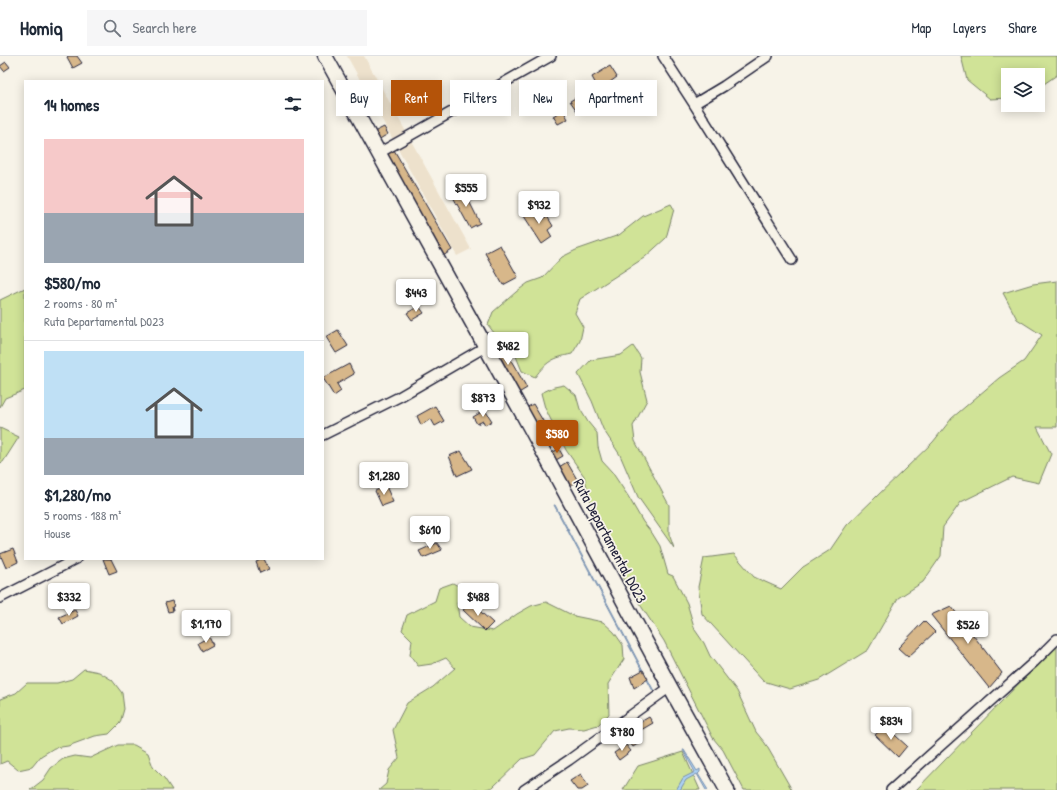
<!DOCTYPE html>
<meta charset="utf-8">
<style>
:root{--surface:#fff;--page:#f6f6f7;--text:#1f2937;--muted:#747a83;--line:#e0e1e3;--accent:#b45309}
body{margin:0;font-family:"Patrick Hand",sans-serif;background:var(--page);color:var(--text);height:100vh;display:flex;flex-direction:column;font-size:15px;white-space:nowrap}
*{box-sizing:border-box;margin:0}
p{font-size:13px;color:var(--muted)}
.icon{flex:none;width:22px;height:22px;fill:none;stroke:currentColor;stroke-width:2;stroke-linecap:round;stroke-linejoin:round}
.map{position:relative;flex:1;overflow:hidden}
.panel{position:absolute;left:24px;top:24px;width:300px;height:480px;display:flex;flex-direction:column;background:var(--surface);border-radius:0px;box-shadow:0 2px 10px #0003}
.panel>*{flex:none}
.banner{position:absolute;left:336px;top:24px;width:380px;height:36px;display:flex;gap:8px}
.tools{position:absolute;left:1001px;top:12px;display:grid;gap:8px}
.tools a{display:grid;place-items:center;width:44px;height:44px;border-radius:0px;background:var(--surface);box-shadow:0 2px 10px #0003;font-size:20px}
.price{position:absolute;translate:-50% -34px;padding:0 9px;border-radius:4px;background:#fff;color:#222;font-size:13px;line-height:26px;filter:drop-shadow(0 1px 2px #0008)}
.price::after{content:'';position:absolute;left:50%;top:24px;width:12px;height:9px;margin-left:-6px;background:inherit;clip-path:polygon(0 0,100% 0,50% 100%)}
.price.active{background:var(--accent);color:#fff}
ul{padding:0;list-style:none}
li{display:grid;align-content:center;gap:8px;height:212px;padding:0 20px}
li+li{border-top:1px solid var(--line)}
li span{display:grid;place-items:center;height:124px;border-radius:0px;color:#555}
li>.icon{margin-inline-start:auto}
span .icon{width:72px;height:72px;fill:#fffc;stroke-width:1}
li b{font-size:17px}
h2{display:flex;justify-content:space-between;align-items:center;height:48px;padding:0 20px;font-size:17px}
.pill{padding:0 14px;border-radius:0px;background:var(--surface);box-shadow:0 2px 10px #0003;font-size:14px;line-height:36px}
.pill.active{background:var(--accent);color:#fff}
header{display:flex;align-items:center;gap:24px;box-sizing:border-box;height:56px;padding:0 20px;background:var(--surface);border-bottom:1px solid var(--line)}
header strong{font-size:19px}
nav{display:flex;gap:22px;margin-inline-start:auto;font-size:14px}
.search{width:280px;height:36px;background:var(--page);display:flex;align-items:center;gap:10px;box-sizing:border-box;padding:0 14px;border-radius:0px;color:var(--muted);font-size:15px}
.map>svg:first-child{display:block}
.built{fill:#ede1cc}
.green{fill:#d0e397;stroke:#798269}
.water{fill:#acd2f5;stroke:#758cab}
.building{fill:#d7b78a;stroke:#22223b}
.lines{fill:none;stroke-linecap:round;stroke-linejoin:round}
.street-casing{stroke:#22223b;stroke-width:12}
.primary-casing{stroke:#22223b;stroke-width:17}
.street{stroke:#f7f3e8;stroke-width:9}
.primary{stroke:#f7f3e8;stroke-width:14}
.labels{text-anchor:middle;stroke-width:3.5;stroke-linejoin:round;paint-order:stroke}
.street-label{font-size:15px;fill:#22223b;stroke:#f7f3e8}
</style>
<header>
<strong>Homiq</strong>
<div class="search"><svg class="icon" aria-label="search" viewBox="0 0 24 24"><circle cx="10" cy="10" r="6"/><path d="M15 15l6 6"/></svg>Search here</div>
<nav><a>Map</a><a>Layers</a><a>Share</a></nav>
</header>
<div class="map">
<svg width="1057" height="734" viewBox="0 0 1057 734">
<rect width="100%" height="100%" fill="#f7f3e8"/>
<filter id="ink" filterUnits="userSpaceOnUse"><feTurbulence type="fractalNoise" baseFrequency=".025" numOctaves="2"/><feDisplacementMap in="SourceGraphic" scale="8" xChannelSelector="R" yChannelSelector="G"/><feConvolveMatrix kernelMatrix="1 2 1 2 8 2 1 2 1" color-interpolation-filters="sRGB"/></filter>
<g filter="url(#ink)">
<path class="built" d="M347,0H364L471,193L457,200Z"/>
<path class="green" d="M961,0H1057V19L1038,32V19H1008V42L990,43L967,24Z
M671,148L674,153L666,182L644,202L580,243L575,257L583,271L580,285L572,298C553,302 547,305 535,321L522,315L511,288L498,282L488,269L493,256L516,236L528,227L542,222L562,201L576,194L619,179L643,160Z
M1057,225V371H1037L1051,398L1039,427L1012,421L961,446L943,471L941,500L923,526L898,542L868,594L819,624L790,633L763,625L702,558L698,531L704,502L734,498L754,521L781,533L803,511L830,494L847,469L933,386L952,362L999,322L1024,305L1042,279L1017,263L1003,237L1033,228Z
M25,232V334L5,342L0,351V244Z
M633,290L641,302L640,316L647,344L633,370L635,385L669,449V478L674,492L638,441L620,399L603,373L592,345L578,318L591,304L621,299Z
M564,329L576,339L580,353L588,366L597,377L598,391L602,405L612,416L628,440L643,466L652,477L660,490L668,518L673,520L687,547L695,574L704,587L710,600L737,635L756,676L765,687L792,734H744L723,694L713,682L664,585L622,521L608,478L592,451L584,420L566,394L545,352L541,337L554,331Z
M0,372L19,381L3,406L0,407Z
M453,527L466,535L457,547L459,561L470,571L493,575L517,558L531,550L546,546L574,560L603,566L614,576L623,589L624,603L608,628L609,658L598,669L584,673L569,672L555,675L535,699L522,703L493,731L483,734H379L386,728L389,714L399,702L393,674L407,647L433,631L455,612L446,602L432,608L418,610L410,599L412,584L402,574L407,559L435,545L439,532Z
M1057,588V734H916Z
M84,613L99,616L112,624L122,637L124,653L120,667L109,678L95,680L68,690L54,692L41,700L32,711L18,714L7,705L0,708V643L16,637L27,627H57L72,623Z
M118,689H134L148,697L153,711L164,722L172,734H30L43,724L51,712L63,703L75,700L90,702Z
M683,696L700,734H623L638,710Z"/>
<path class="water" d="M554,449H555L654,635H653Z
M683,694H684L697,715L700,713V716L698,718L708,734H706L697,718L686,724L680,734H676L683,722L695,716Z"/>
<path class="building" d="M68,0H77L82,7L73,12L67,1Z
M6,6L10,11L4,15L0,10Z
M610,10L617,21L599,34L592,21Z
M593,32L600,42L577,55L570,45Z
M563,54L568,63L558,68L553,60Z
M384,71L388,78L378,84L374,76Z
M394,94L452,194L443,200L385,99Z
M463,133L480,167L470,172L452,139Z
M531,151L540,166L547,160L553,170L548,174L552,181L542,188L522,157Z
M500,189L518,221L503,229L485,197Z
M419,250L424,257L412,264L407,257Z
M338,274L348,290L336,297L326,281Z
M498,282L527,332L517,338L488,288Z
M349,308L354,318L337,328L341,335L334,340L323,322Z
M533,348L553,382L546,386L526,352Z
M435,350L444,365L435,370L431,363L421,369L417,360Z
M485,354L492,365L485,369L483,365L477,368L473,361Z
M559,393L563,400L556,404L551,397Z
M461,395L472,413L457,420L449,400Z
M567,406L578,425L570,430L559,411Z
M386,430L393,446L382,450L375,435Z
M437,487L442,494L423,502L419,495Z
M13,493L18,506L6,512L0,498Z
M103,503H111L117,515L109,518Z
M263,503H264L269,513L260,517L256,506Z
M172,545L174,550L172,551L173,555L168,556L165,547Z
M471,547L493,567L485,575L463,554Z
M951,550L1002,617L989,632L931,559Z
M75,554L78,560L63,568L59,561Z
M924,565L935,576L908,601L898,592Z
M209,581L213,589L202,595L198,587Z
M643,614L648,623L634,632L630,621Z
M649,661L653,667L641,674L637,668Z
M885,670L907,690L898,701L875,679Z
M635,676L642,685L633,691L627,683Z
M626,689L631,695L619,704L614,697Z
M581,718L588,730L582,734H577L570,725Z"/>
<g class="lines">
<g class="street-casing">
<path id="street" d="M663,0L694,48L724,30L768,0
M694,48L792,204
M379,97L551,0
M323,379L399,341L485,291
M0,542L76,503
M524,734L569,704L670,631
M891,734L1034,606L1057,583"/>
</g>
<g class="primary-casing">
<path id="primary" d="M325,0L530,371L670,631L727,734"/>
</g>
<use href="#street" class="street"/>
<use href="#primary" class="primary"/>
</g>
</g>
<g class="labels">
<g class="street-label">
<text transform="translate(610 485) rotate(62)" y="5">Ruta Departamental D023</text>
</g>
</g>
</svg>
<div class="tools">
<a><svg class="icon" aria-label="layers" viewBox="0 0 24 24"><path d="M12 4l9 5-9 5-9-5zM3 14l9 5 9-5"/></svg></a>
</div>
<b class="price" style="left:466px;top:152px">$555</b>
<b class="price" style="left:539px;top:169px">$932</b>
<b class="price" style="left:416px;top:257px">$443</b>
<b class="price" style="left:508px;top:310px">$482</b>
<b class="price" style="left:483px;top:362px">$873</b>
<b class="price active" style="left:557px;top:398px">$580</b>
<b class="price" style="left:384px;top:440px">$1,280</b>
<b class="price" style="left:430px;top:494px">$610</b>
<b class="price" style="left:69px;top:561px">$332</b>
<b class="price" style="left:478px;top:561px">$488</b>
<b class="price" style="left:206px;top:588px">$1,170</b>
<b class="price" style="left:968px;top:589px">$526</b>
<b class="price" style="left:891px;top:685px">$834</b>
<b class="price" style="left:622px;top:696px">$780</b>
<div class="banner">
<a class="pill">Buy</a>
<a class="pill active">Rent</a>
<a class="pill">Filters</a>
<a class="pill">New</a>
<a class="pill">Apartment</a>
</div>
<section class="panel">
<h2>14 homes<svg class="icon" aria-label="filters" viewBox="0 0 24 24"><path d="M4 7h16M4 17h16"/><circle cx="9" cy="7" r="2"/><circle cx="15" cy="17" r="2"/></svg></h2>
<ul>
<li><span style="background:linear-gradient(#f6c9c9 60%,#9aa5b1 0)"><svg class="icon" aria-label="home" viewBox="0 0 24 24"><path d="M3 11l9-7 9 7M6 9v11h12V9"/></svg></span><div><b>$580/mo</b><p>2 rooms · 80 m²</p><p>Ruta Departamental D023</p></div></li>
<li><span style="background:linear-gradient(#bfe0f5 70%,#9aa5b1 0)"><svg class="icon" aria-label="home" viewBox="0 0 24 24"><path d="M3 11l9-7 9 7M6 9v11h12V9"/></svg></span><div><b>$1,280/mo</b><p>5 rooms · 188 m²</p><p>House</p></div></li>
</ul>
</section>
</div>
